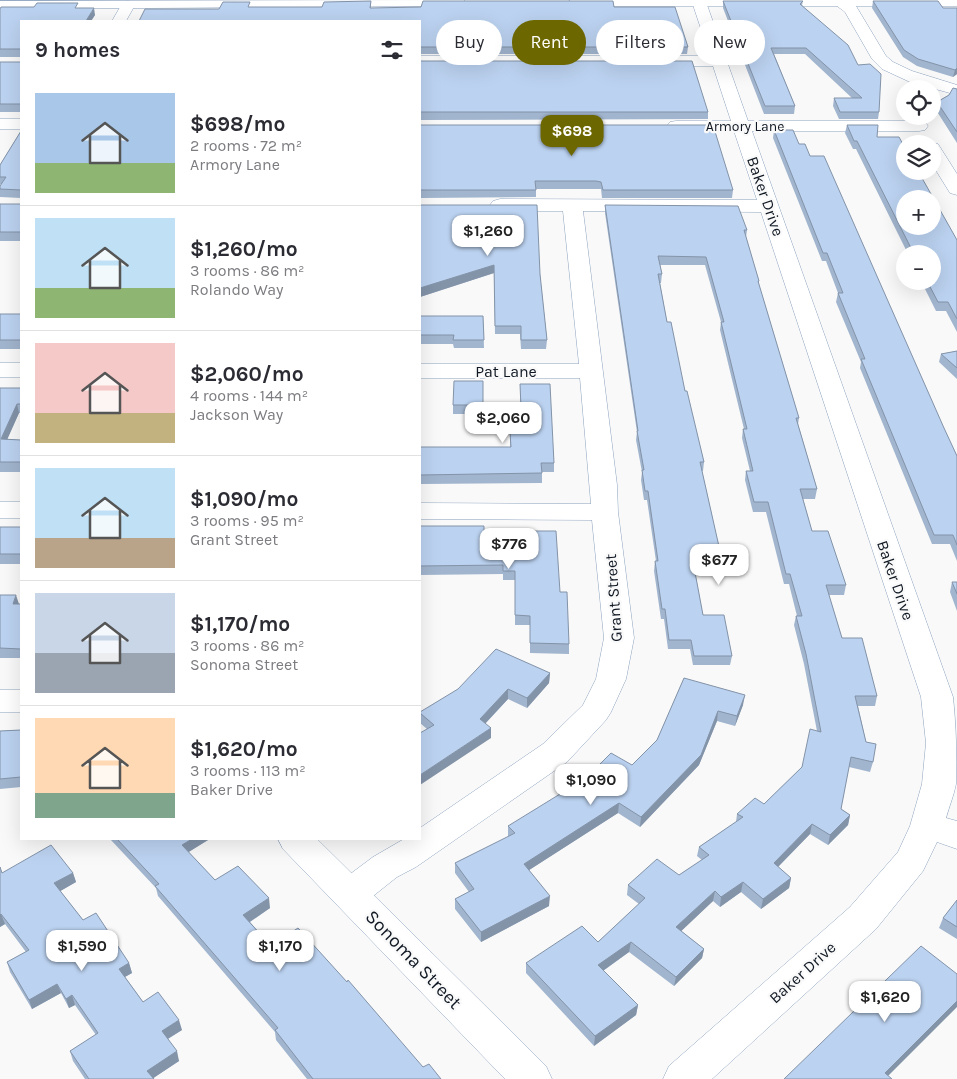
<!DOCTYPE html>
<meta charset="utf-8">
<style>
:root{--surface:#fff;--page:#f2f2f3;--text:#2b2b33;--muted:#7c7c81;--line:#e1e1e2;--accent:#6d6700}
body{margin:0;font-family:Karla,sans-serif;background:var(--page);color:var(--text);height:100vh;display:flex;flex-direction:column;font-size:19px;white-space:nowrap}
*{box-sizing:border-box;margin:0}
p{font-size:16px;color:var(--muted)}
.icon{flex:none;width:28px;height:28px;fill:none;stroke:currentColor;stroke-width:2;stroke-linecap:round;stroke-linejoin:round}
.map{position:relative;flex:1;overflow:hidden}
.drawer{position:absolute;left:20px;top:20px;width:401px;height:820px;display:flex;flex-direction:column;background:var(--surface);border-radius:0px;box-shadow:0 5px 20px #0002}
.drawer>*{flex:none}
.guide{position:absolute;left:436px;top:20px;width:445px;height:45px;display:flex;gap:10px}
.buttons{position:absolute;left:896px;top:80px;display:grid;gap:10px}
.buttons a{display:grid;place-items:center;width:45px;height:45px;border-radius:50%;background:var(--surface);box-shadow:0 5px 20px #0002;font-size:25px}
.price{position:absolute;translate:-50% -42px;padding:0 11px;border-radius:10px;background:#fff;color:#222;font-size:16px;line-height:32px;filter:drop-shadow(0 1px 2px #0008)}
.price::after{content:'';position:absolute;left:50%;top:30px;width:15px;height:11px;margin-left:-8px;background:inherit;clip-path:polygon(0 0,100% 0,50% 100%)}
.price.on{background:var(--accent);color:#fff}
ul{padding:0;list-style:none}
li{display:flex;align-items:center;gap:15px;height:125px;padding:0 15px}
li+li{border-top:1px solid var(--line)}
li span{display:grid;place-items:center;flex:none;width:140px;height:100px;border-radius:0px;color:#555}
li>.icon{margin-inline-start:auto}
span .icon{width:60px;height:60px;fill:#fffc;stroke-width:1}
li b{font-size:21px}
h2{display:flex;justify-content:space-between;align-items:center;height:60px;padding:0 15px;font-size:21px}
.chip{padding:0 18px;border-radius:22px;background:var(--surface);box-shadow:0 5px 20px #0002;font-size:18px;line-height:45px}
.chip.on{background:var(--accent);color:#fff}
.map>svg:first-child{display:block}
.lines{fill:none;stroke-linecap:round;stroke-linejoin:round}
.minor-casing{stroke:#8da3bf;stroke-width:1}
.tertiary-casing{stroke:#8da3bf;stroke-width:1}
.minor{fill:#fff;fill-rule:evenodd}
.tertiary{fill:#fff;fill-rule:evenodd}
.wall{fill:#a1b5ce}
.shaded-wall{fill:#8393a8}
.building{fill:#bbd2f0;stroke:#8393a8;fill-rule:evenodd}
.labels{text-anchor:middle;stroke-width:4.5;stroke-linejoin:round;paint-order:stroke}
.far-street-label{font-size:14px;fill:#101823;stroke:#f9f9f9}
.street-label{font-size:16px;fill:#101823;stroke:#f9f9f9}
.near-street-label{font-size:19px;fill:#101823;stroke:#f9f9f9}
</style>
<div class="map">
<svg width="957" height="1079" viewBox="0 0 957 1079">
<rect width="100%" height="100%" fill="#f9f9f9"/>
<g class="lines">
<g class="minor-casing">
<path id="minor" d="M693,0H705L706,2L748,121H919L925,122L928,126L925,130L919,131H752L953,697C956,725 957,755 956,784C954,795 949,807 946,818L957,821V849L937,842L923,871L876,929L712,1079H663L669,1066L850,907L898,852L910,826L922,784L926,743L921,697L761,212L583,211L617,485L618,512L634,638L626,679L611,712L606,720L567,762L416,867L397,877L363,904L350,909L337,904L332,894L337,884L373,857L404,839H420V828L543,744L583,705L596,679L604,638L592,520L420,519V503L591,504L580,378H420V364H579L563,211H500L493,209L490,205L493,201L500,199L757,200L734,131H676L670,130L667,126L670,122L676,121H731L713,66H420V56H710L692,2Z
M829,0H846L856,6L886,56L893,62L912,71L957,85V95L910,82L882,69L872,59L845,12Z
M128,1L133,2L135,5L126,21H112L123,2Z
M0,119H21V129H0Z
M932,143L938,144L957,174V195L950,193L932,164V144H927Z
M0,363H21V377H0Z
M0,502H21V518H0Z"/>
</g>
<g class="tertiary-casing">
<path id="tertiary" d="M464,0L465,2L463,5L458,6L0,9V1Z
M570,0H957V6H576L571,5L569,2Z
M0,690H21V712H0Z
M278,839H317L546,1066L552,1079H505L283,849Z"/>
</g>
<use href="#minor" class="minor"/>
<use href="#tertiary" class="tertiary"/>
</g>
<path class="wall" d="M371,1V8L614,7L688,47L687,54H420V21L219,9L251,7H322Z
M723,1H803L802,5L879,112L878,119H839L833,106L834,98H852L805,54H774L795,106L794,114H764L723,8Z
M873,1L943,8H957V74L953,77L917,66L903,57L872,8Z
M79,8L95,15L91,21H21V112H0V62H21V57H0V9Z
M420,61L708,112V119L420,120Z
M957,89V143L936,110L937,102L949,95Z
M420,125L733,190L732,198H602L601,189H536V197L420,198Z
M847,125L877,137L957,240V332L946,311H936L921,281H932V254H908L856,149H853L845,133Z
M774,130L799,144L810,156L957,456V561L950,544H932L860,368L861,362L836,302L838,293L826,261H822L773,138Z
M21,131V241H0V204H21V198L0,197V186L1,184H0V165Z
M420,205L540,274L547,340L546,349H521L520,334H495L494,273L420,297Z
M605,205L747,230L746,237L759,281V285L799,418L798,424L817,489L815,499H803L812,531L846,585L844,595H829L842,638L877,696L875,706H858L866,742L873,762L870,772L849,767L841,809L850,815L848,825L828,845L810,834L778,867L791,878L789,888L761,909L741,892L720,907L713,901L681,931L704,949L702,958L674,986L629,952L603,971L638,1005L636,1015L594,1046L526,973V963L598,942L639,904L627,895L628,885L679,875L702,860L697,856L699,847L736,822L737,814L764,804L802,767L817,731L804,664L794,625L796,616H797L789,584H784L766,512H753L745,480L746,471H750L742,438L743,429H744L720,330L721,322L705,265H660L662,274L661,283H660L667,322L685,391L704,462L703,471H702L720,551L718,561H693L703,615L732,656L730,665H693L690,649H668L664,619H661L654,571L655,561H656L647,500H644L641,480L642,472L636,440L637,432L605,213Z
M0,314H21V349H0Z
M420,316H483L484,348H454L453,344H420Z
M957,351V379L939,362L941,354Z
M483,381V414H453V405Z
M520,384L554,463V472H542V483L420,484V447H510V433H522Z
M0,388H21V413H19L7,439L21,440V472H0Z
M420,526L484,531L560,592L569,644V654L530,653V625H515V580H503V574L420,575Z
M0,527H21V564H0Z
M952,582H957V611L950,592Z
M0,595L18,604H21V658H0Z
M550,673L549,683L527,708L508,699L485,724L491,728V738L427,729L420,723V712Z
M684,678L743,705L735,726L717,721L699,765L640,827L618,813L529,870L549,906L481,942L455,909V899L469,892L455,873V863L508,837V826L632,765L657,740Z
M21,730V787L0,789V731Z
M110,839H208V840L188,852L215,880L270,908L250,922L271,946L423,1067L441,1079H307L276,1040L275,1032L158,896L156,888Z
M0,867L2,873H73L76,882L60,891L83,920L129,963L132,973L125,977L143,1002L182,1030L168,1039L179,1061L153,1078L154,1079H85L73,1061L70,1051L96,1035L75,1005L69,1008L61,993L32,1009L10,972L7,962L26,952L5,924L0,927Z
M957,900V939L939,928L943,918Z"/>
<path class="shaded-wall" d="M94,8L95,15L91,21H86Z
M957,68V74L953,77L955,70Z
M494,265V273L420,297V288Z
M17,404L19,413L3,449L1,439Z
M16,595L19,604H13Z
M550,673L549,683L527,708V698Z
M508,689V699L480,729V719Z
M745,695L743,705L735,726L737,716Z
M718,711L717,721L699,765L640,827L641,817Z
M491,728V738L420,785V775Z
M619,803L618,813L523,874L524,864Z
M850,815L848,825L828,845L830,835Z
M812,824L810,834L772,873L774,863Z
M192,839H208V840L184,855L182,845Z
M73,873L76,882L57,893L54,883Z
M791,878L789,888L761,909L763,899Z
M743,882L741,892L720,907L721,897Z
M715,891L713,901L675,937L676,927Z
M550,896L549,906L481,942V932Z
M269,898L270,908L245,925L243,915Z
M1,914L5,924L0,927V915Z
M631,942L629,952L597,975L598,965Z
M704,949L702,958L674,986L676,977Z
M129,963L132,973L121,979L119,969Z
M57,984L61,993L32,1009L29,1000Z
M72,995L75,1005L69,1008L66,999Z
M957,1001V1007L885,1079V1073Z
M638,1005L636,1015L594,1046L595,1036Z
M179,1020L182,1030L164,1041L162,1031Z
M177,1051L179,1061L152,1079L147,1071Z"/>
<path class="building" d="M371,1L370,8L421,7L423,1H613L614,7H675L688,47H420V21H139L145,9H219L223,2H250L248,7H322L324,2Z
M723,1H803L800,4L848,45L858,65L870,64L881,74L879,112H840L834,98H862L806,48H771L795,106H765Z
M873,1H938L943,8H957V68L955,70L918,59L904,50Z
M37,3H78L75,8H94L86,21H21V104H0V62H21V49H0V9L1,7H34Z
M420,61H692L708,112H420Z
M953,88L957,89V132L937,102L949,95Z
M420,125H713L733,190H603L601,182L596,181H535L536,190H420Z
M847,125H878L877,137H899L905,148V171H918L957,240V319L948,302H938L927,281H932V254H914L857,141H854ZM905,199H932V226H905Z
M774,130H793L799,144H805L810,156H824L944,428L957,456V545L953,535H934L861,359H865L838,293H843L827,253H823Z
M21,131V232H0V204H21V190L0,189V186L6,177H0V165Z
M420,205H537L540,274L547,340H521V326H495L494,265L420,288Z
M605,205L738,206L747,230H744L759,281H758L799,418H796L817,489H800L812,531H828L846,585H826L842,638H862L877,696H855L866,742L876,744L873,762L851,757L841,809L850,815L830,835L812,824L774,863L791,878L763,899L743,882L721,897L715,891L676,927L704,949L676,977L631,942L598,965L638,1005L595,1036L526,963L582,926L598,942L645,898L628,885L657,859L679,875L709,855L699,847L743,817L737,814L755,798L764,804L802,767L810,729L821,732L806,654L796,616H802L790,574H786L768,502H754L746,471H753L743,429H747L721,322H724L706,257L658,256L662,274H658L667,322H671L685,391H687L704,462H700L720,551H691L703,615H724L732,656H694L691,640H669L665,609H662L655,561H658L648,491H645L642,470H644L637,431H638Z
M0,314H21V340H0Z
M420,316H483L484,340H453L454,335H420Z
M957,351V368L941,354Z
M454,381H483V405H453Z
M520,384H550L554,463H541L542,473L420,475V447H511L510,433H522Z
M0,388H21V404H17L1,439L21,440V462H0Z
M420,526H484V531H556L560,592H567L569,644L530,643V616L515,615V571H503V565L420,566Z
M0,527H21V554H0Z
M952,582H957V594Z
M0,595H16L13,604H21V649L0,648Z
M496,649L550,673L527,698L508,689L480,719L491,728L420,775V733L434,725L420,713V712L458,689Z
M684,678L745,695L737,716L718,711L701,755L641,817L619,803L524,864L550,896L481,932L455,899L474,889L455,863L515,833L508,826L586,778L611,753L632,765L657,740Z
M21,730V777L0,779V731Z
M117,839H192L182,845L215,880L238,866L269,898L243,915L271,946L298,928L347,982L348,980L423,1067L429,1064L441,1079H313L275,1030L278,1028L155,886L159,884Z
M51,845L73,873L54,883L83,920L96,913L129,963L119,969L143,1002L158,992L179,1020L162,1031L177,1051L147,1071L154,1079H89L70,1051L98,1033L72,995L66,999L57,984L29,1000L7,962L29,950L1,914L0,915V867L2,873Z
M957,900V927L943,918Z
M921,946L957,974V1001L885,1073L892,1079H784Z"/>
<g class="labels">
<g class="far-street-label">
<text x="745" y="131">Armory Lane</text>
</g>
<g class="street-label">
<text transform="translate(766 196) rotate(71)" y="6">Baker Drive</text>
<text x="506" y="377">Pat Lane</text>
<text transform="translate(896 580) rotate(71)" y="6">Baker Drive</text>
<text transform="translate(613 598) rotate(-94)" y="6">Grant Street</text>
<text transform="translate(802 972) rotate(-42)" y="6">Baker Drive</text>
</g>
<g class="near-street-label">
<text transform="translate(414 959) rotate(46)" y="7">Sonoma Street</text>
</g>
</g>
</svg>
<div class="buttons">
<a><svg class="icon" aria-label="locate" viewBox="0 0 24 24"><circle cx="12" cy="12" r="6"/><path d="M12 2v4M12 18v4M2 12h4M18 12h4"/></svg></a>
<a><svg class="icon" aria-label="layers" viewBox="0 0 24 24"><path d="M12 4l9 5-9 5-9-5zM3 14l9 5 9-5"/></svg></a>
<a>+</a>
<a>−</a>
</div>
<b class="price on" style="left:572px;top:157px">$698</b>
<b class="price" style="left:488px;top:257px">$1,260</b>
<b class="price" style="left:503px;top:444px">$2,060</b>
<b class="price" style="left:509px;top:570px">$776</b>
<b class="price" style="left:719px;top:586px">$677</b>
<b class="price" style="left:591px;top:806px">$1,090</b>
<b class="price" style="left:82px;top:972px">$1,590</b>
<b class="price" style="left:280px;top:972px">$1,170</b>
<b class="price" style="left:885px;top:1023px">$1,620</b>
<div class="guide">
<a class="chip">Buy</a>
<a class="chip on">Rent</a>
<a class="chip">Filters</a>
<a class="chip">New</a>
</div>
<section class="drawer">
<h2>9 homes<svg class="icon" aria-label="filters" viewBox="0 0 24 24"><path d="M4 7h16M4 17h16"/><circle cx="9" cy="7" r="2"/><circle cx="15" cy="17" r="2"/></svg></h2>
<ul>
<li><span style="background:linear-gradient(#a9c7e8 70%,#8fb573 0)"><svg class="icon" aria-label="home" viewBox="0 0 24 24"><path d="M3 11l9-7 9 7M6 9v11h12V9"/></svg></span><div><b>$698/mo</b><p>2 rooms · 72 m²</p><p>Armory Lane</p></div></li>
<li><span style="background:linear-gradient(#bfe0f5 70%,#8fb573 0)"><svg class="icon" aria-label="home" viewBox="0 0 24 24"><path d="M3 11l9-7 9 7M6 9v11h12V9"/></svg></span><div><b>$1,260/mo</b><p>3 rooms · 86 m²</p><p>Rolando Way</p></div></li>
<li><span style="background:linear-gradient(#f6c9c9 70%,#c2b280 0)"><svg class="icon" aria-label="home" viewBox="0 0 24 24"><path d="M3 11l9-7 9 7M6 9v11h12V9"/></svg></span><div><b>$2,060/mo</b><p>4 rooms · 144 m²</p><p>Jackson Way</p></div></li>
<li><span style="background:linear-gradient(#bfe0f5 70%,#b9a48a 0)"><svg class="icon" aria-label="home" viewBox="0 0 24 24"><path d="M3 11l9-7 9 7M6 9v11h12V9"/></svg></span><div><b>$1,090/mo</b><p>3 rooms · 95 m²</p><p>Grant Street</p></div></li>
<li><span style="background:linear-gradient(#c9d6e8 60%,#9aa5b1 0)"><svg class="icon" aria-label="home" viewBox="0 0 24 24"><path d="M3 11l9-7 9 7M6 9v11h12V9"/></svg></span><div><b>$1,170/mo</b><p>3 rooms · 86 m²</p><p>Sonoma Street</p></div></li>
<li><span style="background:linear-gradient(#ffd9b3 75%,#7fa58c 0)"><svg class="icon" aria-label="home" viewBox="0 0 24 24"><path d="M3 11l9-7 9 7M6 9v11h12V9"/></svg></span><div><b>$1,620/mo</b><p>3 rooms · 113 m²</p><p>Baker Drive</p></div></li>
</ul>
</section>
</div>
